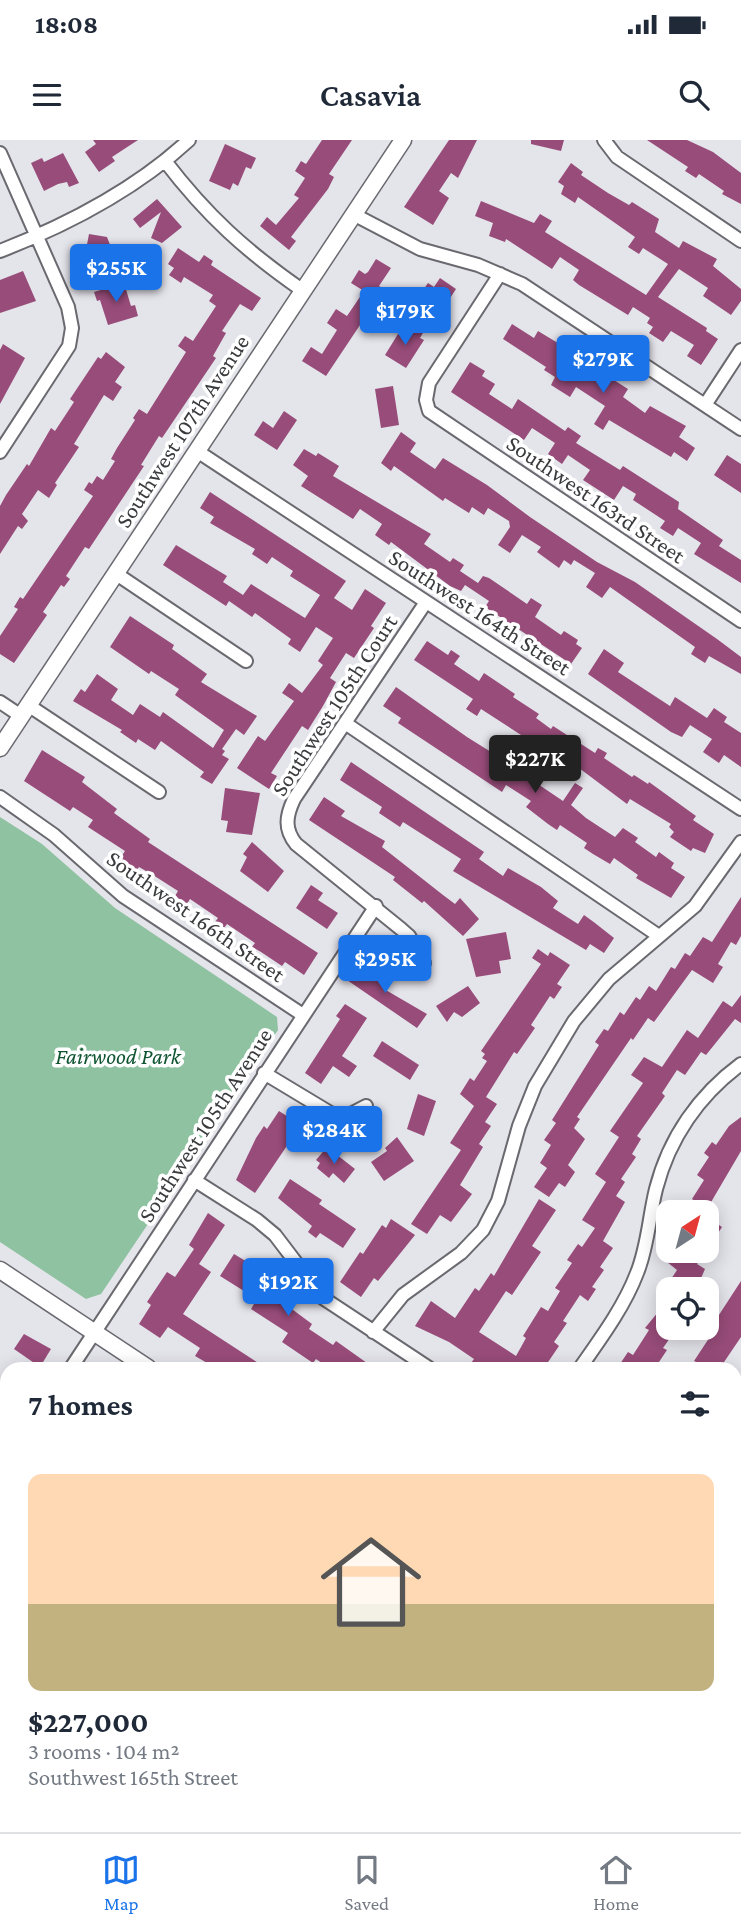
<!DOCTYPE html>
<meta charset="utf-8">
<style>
:root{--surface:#fff;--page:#f6f6f7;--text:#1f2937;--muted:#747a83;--line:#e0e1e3;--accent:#1a73e8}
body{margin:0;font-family:"Crimson Pro",serif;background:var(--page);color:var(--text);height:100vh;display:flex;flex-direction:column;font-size:26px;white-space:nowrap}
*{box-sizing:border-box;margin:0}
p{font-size:23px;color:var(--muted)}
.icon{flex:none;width:38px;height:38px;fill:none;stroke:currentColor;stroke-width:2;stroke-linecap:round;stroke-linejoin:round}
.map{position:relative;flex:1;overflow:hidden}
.drawer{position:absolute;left:0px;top:1222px;width:742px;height:471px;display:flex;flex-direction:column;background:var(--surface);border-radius:21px 21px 0 0;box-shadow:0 4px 18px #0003}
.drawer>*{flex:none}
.needle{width:46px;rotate:36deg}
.tools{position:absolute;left:656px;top:1060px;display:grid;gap:14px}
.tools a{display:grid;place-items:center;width:63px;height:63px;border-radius:14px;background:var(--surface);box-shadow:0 4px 18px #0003;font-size:35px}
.price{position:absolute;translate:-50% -60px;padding:0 16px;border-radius:7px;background:var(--accent);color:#fff;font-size:23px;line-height:46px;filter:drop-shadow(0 2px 4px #0008)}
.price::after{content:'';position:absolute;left:50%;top:42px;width:21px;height:16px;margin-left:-10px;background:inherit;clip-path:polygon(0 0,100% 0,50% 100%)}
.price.current{background:#222;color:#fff}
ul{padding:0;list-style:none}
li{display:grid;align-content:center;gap:14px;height:371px;padding:0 28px}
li+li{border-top:2px solid var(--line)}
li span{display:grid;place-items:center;height:217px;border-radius:14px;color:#555}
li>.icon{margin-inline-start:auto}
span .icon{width:126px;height:126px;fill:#fffc;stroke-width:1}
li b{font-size:30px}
h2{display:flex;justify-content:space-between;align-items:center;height:84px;padding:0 28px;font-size:30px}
.status{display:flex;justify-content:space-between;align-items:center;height:49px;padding:0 35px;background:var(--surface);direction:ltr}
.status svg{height:19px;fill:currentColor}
header{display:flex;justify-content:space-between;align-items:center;height:91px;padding:0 28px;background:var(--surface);font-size:32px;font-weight:600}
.menu{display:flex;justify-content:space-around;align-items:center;height:98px;border-top:2px solid var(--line);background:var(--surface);font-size:19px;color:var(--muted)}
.menu a{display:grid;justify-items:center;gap:4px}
.menu .current{color:var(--accent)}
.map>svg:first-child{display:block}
.green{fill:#8fc2a1}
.building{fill:#984c7a}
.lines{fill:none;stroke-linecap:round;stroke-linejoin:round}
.minor-casing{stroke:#69696f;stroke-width:16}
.tertiary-casing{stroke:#69696f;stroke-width:19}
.minor{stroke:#fff;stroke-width:12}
.tertiary{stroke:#fff;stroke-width:16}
.labels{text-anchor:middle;stroke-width:7;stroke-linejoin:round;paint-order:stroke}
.street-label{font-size:23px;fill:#3a3b3d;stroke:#fff}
.park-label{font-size:23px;font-style:italic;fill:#105532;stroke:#fff}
</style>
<div class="status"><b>18:08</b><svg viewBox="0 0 49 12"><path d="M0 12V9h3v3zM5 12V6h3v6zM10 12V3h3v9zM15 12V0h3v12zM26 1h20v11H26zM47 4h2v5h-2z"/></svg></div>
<header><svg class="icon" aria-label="menu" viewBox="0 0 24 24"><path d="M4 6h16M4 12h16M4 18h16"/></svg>Casavia<svg class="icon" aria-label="search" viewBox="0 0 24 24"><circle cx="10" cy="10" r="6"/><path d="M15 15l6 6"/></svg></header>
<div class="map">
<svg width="741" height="1692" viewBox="0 0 741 1692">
<rect width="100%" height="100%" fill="#e4e4eb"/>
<path class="green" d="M0,677L42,704L115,768L277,877L278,890L101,1154L86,1159L0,1102Z"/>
<path class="building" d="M93,0H138L112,17L115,21L99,32L85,12L96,4Z
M322,0H352L329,34L334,37L328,49L291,97L296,101L289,110L260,86L267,77L276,85L299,58L294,55L305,38L295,31L301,21L306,24Z
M449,0H477L458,38L451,33L439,51L449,58L433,85L404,67Z
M531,0H564L561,11L531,4Z
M647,0H687L713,12L741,33V64L722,54L724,51L699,34L696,38L685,31L688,27Z
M225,4L256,18L251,29L246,27L238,46L233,43L230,50L209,41Z
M63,13L79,43L69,47L67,42L58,44L44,51L31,23L42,18L44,22Z
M571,23L583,32L581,35L608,53L629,65L632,62L659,79L655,92L679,108L683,101L717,119L713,126L741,149V161L731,175L703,156L708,148L679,129L658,157L707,188L706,191L718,199L701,225L687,216L694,205L671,191L663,202L649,193L653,187L647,183L650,178L633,167L628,175L579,145L573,140L579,130L560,117L552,129L506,99L505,102L489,96L493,83L475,76L481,61L534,83L540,74L552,81L545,92L646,155L668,124L643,108L639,114L628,107L635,97L578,57L575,63L561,54L564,46L558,42Z
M157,59L182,87L162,103L151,98L161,72L140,88L133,79Z
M89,94L107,97L112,110L84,120Z
M178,108L199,122L204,115L213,121L211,125L261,158L252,171L240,164L222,191L226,193L213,216L216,218L162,298L159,296L141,325L144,326L89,409L85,407L66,436L70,439L64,447L61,445L43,472L47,475L14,523L0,514V496L18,469L14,467L20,457L23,459L93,356L84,350L89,342L92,344L97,336L103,340L115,321L111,319L117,308L135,280L133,278L139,269L147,274L186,212L178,206L185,196L193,201L216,166L209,161L213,155L184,137L181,143L169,135L174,128L168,124Z
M376,119L391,128L379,146L384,149L326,236L302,221L311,207L322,214L337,190L327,183L336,169L347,176L364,151L351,143L359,130L365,134L368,132Z
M84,121L114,125L112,136L83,131Z
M23,131L36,161L0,173V140Z
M440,138L456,149L437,178L421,167L425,160L419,156L428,143L434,147Z
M124,143L131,166L135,165L138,176L108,185L100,160L97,161L94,152Z
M512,184L534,198L538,191L576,214L569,225L592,240L598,230L628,249L623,257L645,273L650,266L686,286L679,297L695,308L687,321L674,312L671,317L609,280L603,290L594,284L605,266L576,247L570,257L551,245L555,237L544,230L546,227L503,199Z
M413,186L423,193L420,198L424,200L406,228L385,215L398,194L406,198Z
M3,204L25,218L0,264V210Z
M106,212L125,227L115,242L122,247L113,261L104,255L74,304L79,307L55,343L57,345L49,358L38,350L22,374L28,381L22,389L18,386L0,414V366L6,355L27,324L29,326L51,288L55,291L74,262L70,259L98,217L101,219Z
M470,222L485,231L482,236L495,244L489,254L512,269L518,259L565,291L568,287L581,296L576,303L620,330L623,326L679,362L678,369L723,400L719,406L741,420V443L694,414L701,403L678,388L673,396L660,388L665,381L633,360L636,354L623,346L614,360L583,340L590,330L568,315L562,324L548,314L555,303L532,288L524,300L451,252Z
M393,246L399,285L381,288L375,249Z
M284,271L297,280L277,310L254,295L263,281L273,288Z
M401,292L416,303L410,312L435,329L443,318L487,345L530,377L597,422L635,442L717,499L741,517V534L709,516L705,523L691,514L695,507L610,447L602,458L586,447L595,433L574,420L571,425L564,420L559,428L537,412L541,407L522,395L510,413L498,405L510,387L509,381L488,368L484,375L472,367L469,373L445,358L443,361L394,326L391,331L381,323Z
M304,309L316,316L318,313L339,326L333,336L431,394L424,404L450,422L453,418L464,425L460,431L478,443L483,436L489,438L527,464L531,458L542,465L535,477L561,495L564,491L578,500L576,504L582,508L571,524L485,467L489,461L465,445L461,451L450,446L391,402L389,405L375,395L382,384L360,369L353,379L301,346L308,336L293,325Z
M727,315L741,324V353L714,335Z
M210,352L346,441L334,458L352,470L365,449L386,463L371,486L374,488L354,518L346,513L330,538L336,542L323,566L308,590L302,586L271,633L277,636L269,649L237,628L258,596L265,601L294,561L282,553L289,543L302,553L323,525L318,521L333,498L316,487L300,512L288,504L291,499L255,473L252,477L229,461L226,466L163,425L176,405L227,436L223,442L243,455L251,444L305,478L320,455L290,436L293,431L272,417L267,424L252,414L255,409L210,383L214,377L200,368Z
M130,476L174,505L172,509L207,534L201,542L257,576L244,595L236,589L222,609L225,611L222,615L229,619L212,644L200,637L204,632L161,601L155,610L138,599L136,603L120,592L122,590L73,561L81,549L85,552L97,534L118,549L111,560L133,575L140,564L160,577L163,572L213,608L224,590L175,555L179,549L151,531L149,534L110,507Z
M427,501L448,515L451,510L460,516L454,524L479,541L484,533L515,554L513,557L539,574L536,578L551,589L553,586L595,613L598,608L607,613L604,618L632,637L634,635L648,644L649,642L696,676L693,680L714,694L705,713L693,708L691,711L670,697L674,692L669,687L671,684L630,659L627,664L571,622L545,608L544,610L481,569L477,576L466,569L473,559L414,520Z
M604,509L624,523L618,532L670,566L675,557L707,578L714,568L727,577L724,582L741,593V627L724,615L719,623L703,612L712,599L690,585L682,597L671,592L588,534Z
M396,547L467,597L507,622L510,617L521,625L517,630L563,661L575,643L583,648L571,665L586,678L615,697L623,688L638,698L635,702L656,717L659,712L674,723L671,728L685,737L671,758L636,738L638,735L614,718L610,724L593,714L584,708L587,703L560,685L557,690L548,684L526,667L531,661L506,645L502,652L398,583L401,578L383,566Z
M42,610L85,637L82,642L117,669L114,673L150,699L148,702L318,813L304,835L285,822L282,826L261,812L252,807L255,803L227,784L224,788L215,782L218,778L190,759L187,764L175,756L178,751L153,735L139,727L134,734L117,723L125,711L88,687L93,680L73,667L70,671L24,641Z
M351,622L484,712L479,719L503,736L508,728L541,747L558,761L553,768L578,784L584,775L595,783L614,798L604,813L590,804L586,810L453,731L461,719L403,682L400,687L379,673L382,667L340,640Z
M225,648L260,653L252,695L226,692L228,681L221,680Z
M324,657L345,671L341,676L385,701L382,707L443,755L455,764L460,758L479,779L463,796L424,761L422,763L393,740L395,737L309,680Z
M252,702L284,731L268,752L240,731L247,717L243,714Z
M311,745L323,753L318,760L338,773L327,789L296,768Z
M741,757V796L736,805L731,802L718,824L723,827L713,843L692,830L654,882L648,878L633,900L631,898L577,977L580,979L574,988L585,999L568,1025L575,1032L565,1047L559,1043L549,1057L534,1047L547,1028L540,1023L551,1005L544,1000L556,983L552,980L599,905L595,902L604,889L608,891L620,872L624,875L636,857L640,860L649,846L656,851L671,827L675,829L685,813L690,816L703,797L712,802Z
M506,792L511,819L499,821L501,833L476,837L466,799Z
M538,809L548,816L550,812L570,825L557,844L562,847L554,859L550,856L531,885L535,888L517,914L514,912L486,957L497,964L485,982L491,986L479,1004L483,1007L460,1045L472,1054L451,1082L440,1075L427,1094L411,1084L461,1010L450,1003L474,966L460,954L470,938L474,941L487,921L482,918L485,914L481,911L541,824L532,818Z
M366,820L375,825L370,832L387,844L384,849L427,874L417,888L347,840L354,829L358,832Z
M468,846L480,863L462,877L454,872L447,882L436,866Z
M741,855V883L735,879L706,915L701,912L685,935L677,930L662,953L665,956L637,996L641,999L632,1014L636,1017L621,1039L625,1042L616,1056L625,1062L603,1101L613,1108L600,1127L604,1130L592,1147L596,1149L588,1161L580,1155L563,1181L567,1183L554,1202L559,1206L544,1228H479L471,1223L474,1219L449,1202L415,1186L431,1161L455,1178L475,1148L479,1151L491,1133L494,1136L539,1059L556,1070L532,1106L541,1112L512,1155L506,1151L479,1192L516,1216L526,1198L523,1196L541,1167L548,1171L560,1151L555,1148L572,1123L567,1120L578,1104L582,1107L595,1088L582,1080L606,1042L595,1034L619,997L610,991L643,943L631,935L644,917L662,927L687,890L698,898L723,861L732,867Z
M345,864L367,878L342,916L357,926L349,937L333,926L321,944L305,933L340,879L336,876Z
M382,901L419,925L410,940L373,916Z
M418,954L436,961L424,996L407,989Z
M279,971L301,985L255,1053L236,1040L256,998L264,986L267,989Z
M741,977V1011L707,1069L692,1059L704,1040L697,1035L709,1017L704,1013L712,1002L716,1005L729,986Z
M397,997L414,1021L384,1041L371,1022L387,1011L385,1008Z
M327,1007L355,1029L344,1043L333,1033L329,1038L317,1028L320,1023L316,1020Z
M290,1039L322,1060L319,1064L356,1089L343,1108L320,1093L316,1098L308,1092L312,1086L278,1058Z
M208,1073L225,1085L199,1124L211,1132L183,1174L266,1228H216L195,1216L200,1208L168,1187L160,1198L139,1184L151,1165L147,1162L167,1132L175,1137L194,1109L189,1105Z
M707,1077L722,1087L707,1110Z
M391,1079L415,1095L378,1141L374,1138L361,1157L340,1142L360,1112L363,1114L382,1085L386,1088Z
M667,1111H706L697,1124L705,1129L696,1150H664L677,1130L662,1118Z
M234,1114L254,1126L256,1122L268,1130L261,1140L276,1150L273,1155L312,1184L309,1189L333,1205L336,1201L374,1228H329L316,1219L313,1223L282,1202L288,1193L251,1169L257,1159L220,1136Z
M741,1141V1197L720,1228H694L698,1223L694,1221L719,1183L715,1181Z
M668,1160V1188H677L663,1208L667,1210L655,1228H627L620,1224L628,1212L633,1215L649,1190L645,1188Z
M24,1194L51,1209L40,1227L14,1209Z"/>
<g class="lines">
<g class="minor-casing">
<path id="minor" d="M604,0L617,17L741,101
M0,13L68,167L72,188L69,206L0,312
M165,21C207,76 246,111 302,150
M353,74L420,109L478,125L522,144L741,289
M0,111C67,85 136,49 189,0
M500,134L429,243L426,260L429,271L741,481
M705,265L741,210
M197,311L741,669
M115,433L246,521
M0,562L21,576
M28,565L159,652
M345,583L659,796
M0,657L54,695L123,756L303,875
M424,823L409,796L401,789L296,704C284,689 286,676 294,659L426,462
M264,933L337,977L343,978L366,966
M194,1040L257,1080L275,1095L323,1158L429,1228
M373,1192L403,1155L461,1113L483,1090L498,1061L519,986L535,946L574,881L609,839L695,766L741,702
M71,1228L376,766
M580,1228C601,1198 624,1167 637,1133C648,1106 649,1077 656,1049C669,998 699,955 741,924
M735,1265L741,1256
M0,1340L7,1329
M0,1557L7,1561
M735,1580L741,1571
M193,1685L203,1692"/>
</g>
<g class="tertiary-casing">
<path id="tertiary" d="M0,608L403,0
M0,1130L148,1228
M735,1617L741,1621
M248,1692L252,1685"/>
</g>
<use href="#minor" class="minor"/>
<use href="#tertiary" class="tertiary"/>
</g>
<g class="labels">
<g class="street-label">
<text transform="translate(182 291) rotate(-57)" y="8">Southwest 107th Avenue</text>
<text transform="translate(596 359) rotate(34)" y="8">Southwest 163rd Street</text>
<text transform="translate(480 472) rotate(33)" y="8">Southwest 164th Street</text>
<text transform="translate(334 565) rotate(-57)" y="8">Southwest 105th Court</text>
<text transform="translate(196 776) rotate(35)" y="8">Southwest 166th Street</text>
<text transform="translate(205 985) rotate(-57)" y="8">Southwest 105th Avenue</text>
</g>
<g class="park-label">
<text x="118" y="924">Fairwood Park</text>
</g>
</g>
</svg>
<div class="tools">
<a><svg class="needle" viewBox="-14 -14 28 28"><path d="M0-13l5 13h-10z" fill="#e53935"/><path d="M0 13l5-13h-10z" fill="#747a83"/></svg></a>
<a><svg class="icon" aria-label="locate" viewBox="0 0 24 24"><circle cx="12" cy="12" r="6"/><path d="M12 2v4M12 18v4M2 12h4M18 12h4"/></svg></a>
</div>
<b class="price" style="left:116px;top:164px">$255K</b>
<b class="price" style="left:405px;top:207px">$179K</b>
<b class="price" style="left:603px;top:255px">$279K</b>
<b class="price current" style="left:535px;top:655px">$227K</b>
<b class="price" style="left:385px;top:855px">$295K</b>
<b class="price" style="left:334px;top:1026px">$284K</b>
<b class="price" style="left:288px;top:1178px">$192K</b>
<section class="drawer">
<h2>7 homes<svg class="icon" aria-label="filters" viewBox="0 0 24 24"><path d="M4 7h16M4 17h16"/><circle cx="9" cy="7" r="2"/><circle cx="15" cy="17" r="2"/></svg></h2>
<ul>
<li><span style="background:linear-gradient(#ffd9b3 60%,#c2b280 0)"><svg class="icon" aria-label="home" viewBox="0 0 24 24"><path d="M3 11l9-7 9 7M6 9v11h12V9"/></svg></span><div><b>$227,000</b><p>3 rooms · 104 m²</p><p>Southwest 165th Street</p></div></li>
</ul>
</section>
</div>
<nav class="menu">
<a class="current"><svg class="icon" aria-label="map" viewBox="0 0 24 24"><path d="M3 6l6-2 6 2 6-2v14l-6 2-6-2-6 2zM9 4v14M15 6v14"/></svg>Map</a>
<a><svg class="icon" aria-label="saved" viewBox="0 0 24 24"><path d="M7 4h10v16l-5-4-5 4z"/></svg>Saved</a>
<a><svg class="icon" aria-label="home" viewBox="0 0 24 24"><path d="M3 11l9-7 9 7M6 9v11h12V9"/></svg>Home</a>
</nav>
